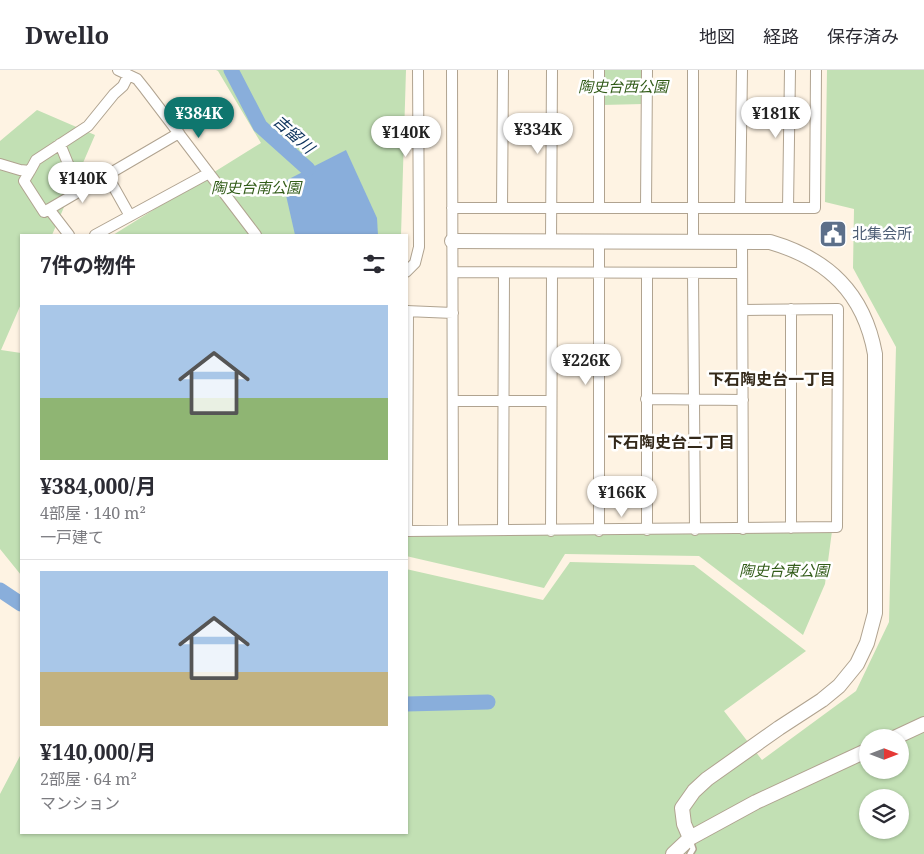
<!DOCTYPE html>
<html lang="ja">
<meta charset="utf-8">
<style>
:root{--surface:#fff;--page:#f2f2f3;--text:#2b2b33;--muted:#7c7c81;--line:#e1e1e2;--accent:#0f766e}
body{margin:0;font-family:"Noto Serif","Noto Sans JP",serif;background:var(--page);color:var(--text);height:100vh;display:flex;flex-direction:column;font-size:19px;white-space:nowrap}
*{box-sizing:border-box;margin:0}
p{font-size:16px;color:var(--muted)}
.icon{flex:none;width:28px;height:28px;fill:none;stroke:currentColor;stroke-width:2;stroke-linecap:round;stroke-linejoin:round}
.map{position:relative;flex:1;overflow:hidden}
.drawer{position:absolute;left:20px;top:164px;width:388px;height:600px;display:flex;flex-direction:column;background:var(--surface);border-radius:0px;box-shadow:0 1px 4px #0004}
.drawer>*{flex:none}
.needle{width:32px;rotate:90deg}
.tools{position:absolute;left:859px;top:659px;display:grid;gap:10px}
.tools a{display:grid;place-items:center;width:50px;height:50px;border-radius:50%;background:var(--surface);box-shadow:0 1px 4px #0004;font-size:25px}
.price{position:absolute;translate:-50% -42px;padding:0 11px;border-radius:18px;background:#fff;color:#222;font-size:16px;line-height:32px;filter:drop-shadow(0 1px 2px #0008)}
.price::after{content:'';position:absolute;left:50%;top:30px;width:15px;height:11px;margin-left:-8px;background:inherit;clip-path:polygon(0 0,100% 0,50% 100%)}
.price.on{background:var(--accent);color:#fff}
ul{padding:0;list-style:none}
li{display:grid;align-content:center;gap:10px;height:265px;padding:0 20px}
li+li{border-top:1px solid var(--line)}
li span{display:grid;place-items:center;height:155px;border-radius:0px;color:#555}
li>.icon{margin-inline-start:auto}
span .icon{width:90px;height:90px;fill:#fffc;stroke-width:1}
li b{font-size:21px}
h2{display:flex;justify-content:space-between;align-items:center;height:60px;padding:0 20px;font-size:21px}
header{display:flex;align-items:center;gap:30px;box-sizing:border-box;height:70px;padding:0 25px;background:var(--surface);border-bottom:1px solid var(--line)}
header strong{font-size:24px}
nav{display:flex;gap:28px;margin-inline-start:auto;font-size:18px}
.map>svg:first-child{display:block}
.green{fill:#c2e0b4;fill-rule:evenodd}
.water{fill:#89aedb}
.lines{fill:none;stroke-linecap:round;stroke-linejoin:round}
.river{stroke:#89aedb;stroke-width:15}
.lane-casing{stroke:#b0a390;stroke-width:8}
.street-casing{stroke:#b0a390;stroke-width:12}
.secondary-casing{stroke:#b0a390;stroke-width:16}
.lane{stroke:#fff;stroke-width:5}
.street{stroke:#fff;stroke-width:10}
.secondary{stroke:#fff;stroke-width:14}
.labels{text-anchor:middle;stroke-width:5;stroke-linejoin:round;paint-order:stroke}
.park-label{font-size:15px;font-style:italic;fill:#325c19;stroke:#fff}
.service-label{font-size:15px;fill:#4e5e75;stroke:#fff;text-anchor:start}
.water-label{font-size:16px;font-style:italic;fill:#0b315b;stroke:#fff}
.neighbourhood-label{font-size:16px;font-weight:bold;fill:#332819;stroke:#fff}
</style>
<header>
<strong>Dwello</strong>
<nav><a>地図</a><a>経路</a><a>保存済み</a></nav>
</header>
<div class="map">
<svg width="924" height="784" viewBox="0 0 924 784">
<rect width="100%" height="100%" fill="#fef3e3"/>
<path class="green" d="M216,0H406L401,165H113L261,73L218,1Z
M602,0H643V34L602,35Z
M827,0H924V784H0V724L21,684V762H406V499L543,530L570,492L694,495L806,581L724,641L762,690L856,621L889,552L896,277L853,198L854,139L825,132ZM868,668H900V700H868ZM868,728H900V760H868Z
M37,40L95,65L52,165H21V234L1,280L21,283V505L0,479V71Z
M832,461L825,514L803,565L699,486L565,484L544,518L406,486V465Z"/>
<path class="water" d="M346,80L377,148L378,165H295L283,112Z"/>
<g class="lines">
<path class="river" d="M231,0L260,56L308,99
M0,520L21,534
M406,634L488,632"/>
<g class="lane-casing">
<path id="lane" d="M690,770L693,779L690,784"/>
</g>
<g class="street-casing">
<path id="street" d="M118,0L137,9L145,19L256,165
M452,0L453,461
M693,0V170
M60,74L71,101L82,120
M0,94L20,100L30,101L36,90L88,56L114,24L123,16L128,6
M30,101L24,111L44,142L179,63
M107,105L130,146
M452,138H815L816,0
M502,138L503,0
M599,138V0
M646,138L647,0
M740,138L742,0
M788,138L790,0
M49,139L69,165
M95,165L209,103
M551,171L552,0
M599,171V461
M742,171L743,459
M406,202L415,193L419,177L418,0
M453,202L742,203
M693,203L695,460
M647,204V460
M791,239V458
M406,241L453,243
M408,241L407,461L837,457L838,239L743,240
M646,329L743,330
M453,331H551
M503,460L504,203
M551,461L552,203"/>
</g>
<g class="secondary-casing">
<path id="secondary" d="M452,171L770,172C828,189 864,223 875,284V543L867,573L857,594L839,616L822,630L779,658L707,709L694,721L682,738L684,754L690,768
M894,668L924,654
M673,784L690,768L756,732L868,680"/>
</g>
<use href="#lane" class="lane"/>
<use href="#street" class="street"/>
<use href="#secondary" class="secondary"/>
</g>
<defs>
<g id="civic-square" transform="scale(1.4375)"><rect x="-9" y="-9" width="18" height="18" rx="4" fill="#5c6f8a" stroke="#fff"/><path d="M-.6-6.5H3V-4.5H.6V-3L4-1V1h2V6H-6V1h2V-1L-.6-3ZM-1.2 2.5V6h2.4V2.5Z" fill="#fff"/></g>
</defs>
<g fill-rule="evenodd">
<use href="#civic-square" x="833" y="164"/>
</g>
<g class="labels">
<g class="park-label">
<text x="623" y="22">陶史台西公園</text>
<text x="256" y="123">陶史台南公園</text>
<text x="784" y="506">陶史台東公園</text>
</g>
<g class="service-label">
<text x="852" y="169">北集会所</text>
</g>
<g class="water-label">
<text transform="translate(294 64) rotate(42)" y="6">吉留川</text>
</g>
<g class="neighbourhood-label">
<text x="772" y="315">下石陶史台一丁目</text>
<text x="671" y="378">下石陶史台二丁目</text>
</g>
</g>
</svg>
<div class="tools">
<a><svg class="needle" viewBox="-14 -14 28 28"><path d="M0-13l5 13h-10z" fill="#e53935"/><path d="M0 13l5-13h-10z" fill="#7c7c81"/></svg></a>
<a><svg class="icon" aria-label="layers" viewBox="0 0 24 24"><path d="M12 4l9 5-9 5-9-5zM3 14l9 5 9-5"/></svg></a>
</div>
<b class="price on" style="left:199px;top:69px">¥384K</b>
<b class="price" style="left:776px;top:69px">¥181K</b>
<b class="price" style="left:538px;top:85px">¥334K</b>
<b class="price" style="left:406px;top:88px">¥140K</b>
<b class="price" style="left:83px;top:134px">¥140K</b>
<b class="price" style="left:586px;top:316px">¥226K</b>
<b class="price" style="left:622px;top:448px">¥166K</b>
<section class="drawer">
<h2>7件の物件<svg class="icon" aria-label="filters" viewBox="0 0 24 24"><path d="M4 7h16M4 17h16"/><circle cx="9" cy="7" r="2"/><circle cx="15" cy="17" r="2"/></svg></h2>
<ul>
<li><span style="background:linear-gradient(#a9c7e8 60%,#8fb573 0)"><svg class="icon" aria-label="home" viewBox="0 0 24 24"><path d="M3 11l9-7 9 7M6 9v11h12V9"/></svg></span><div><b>¥384,000/月</b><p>4部屋 · 140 m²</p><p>一戸建て</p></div></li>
<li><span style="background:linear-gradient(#a9c7e8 65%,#c2b280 0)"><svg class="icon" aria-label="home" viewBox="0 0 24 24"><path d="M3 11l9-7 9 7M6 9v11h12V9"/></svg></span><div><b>¥140,000/月</b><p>2部屋 · 64 m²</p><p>マンション</p></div></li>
</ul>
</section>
</div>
